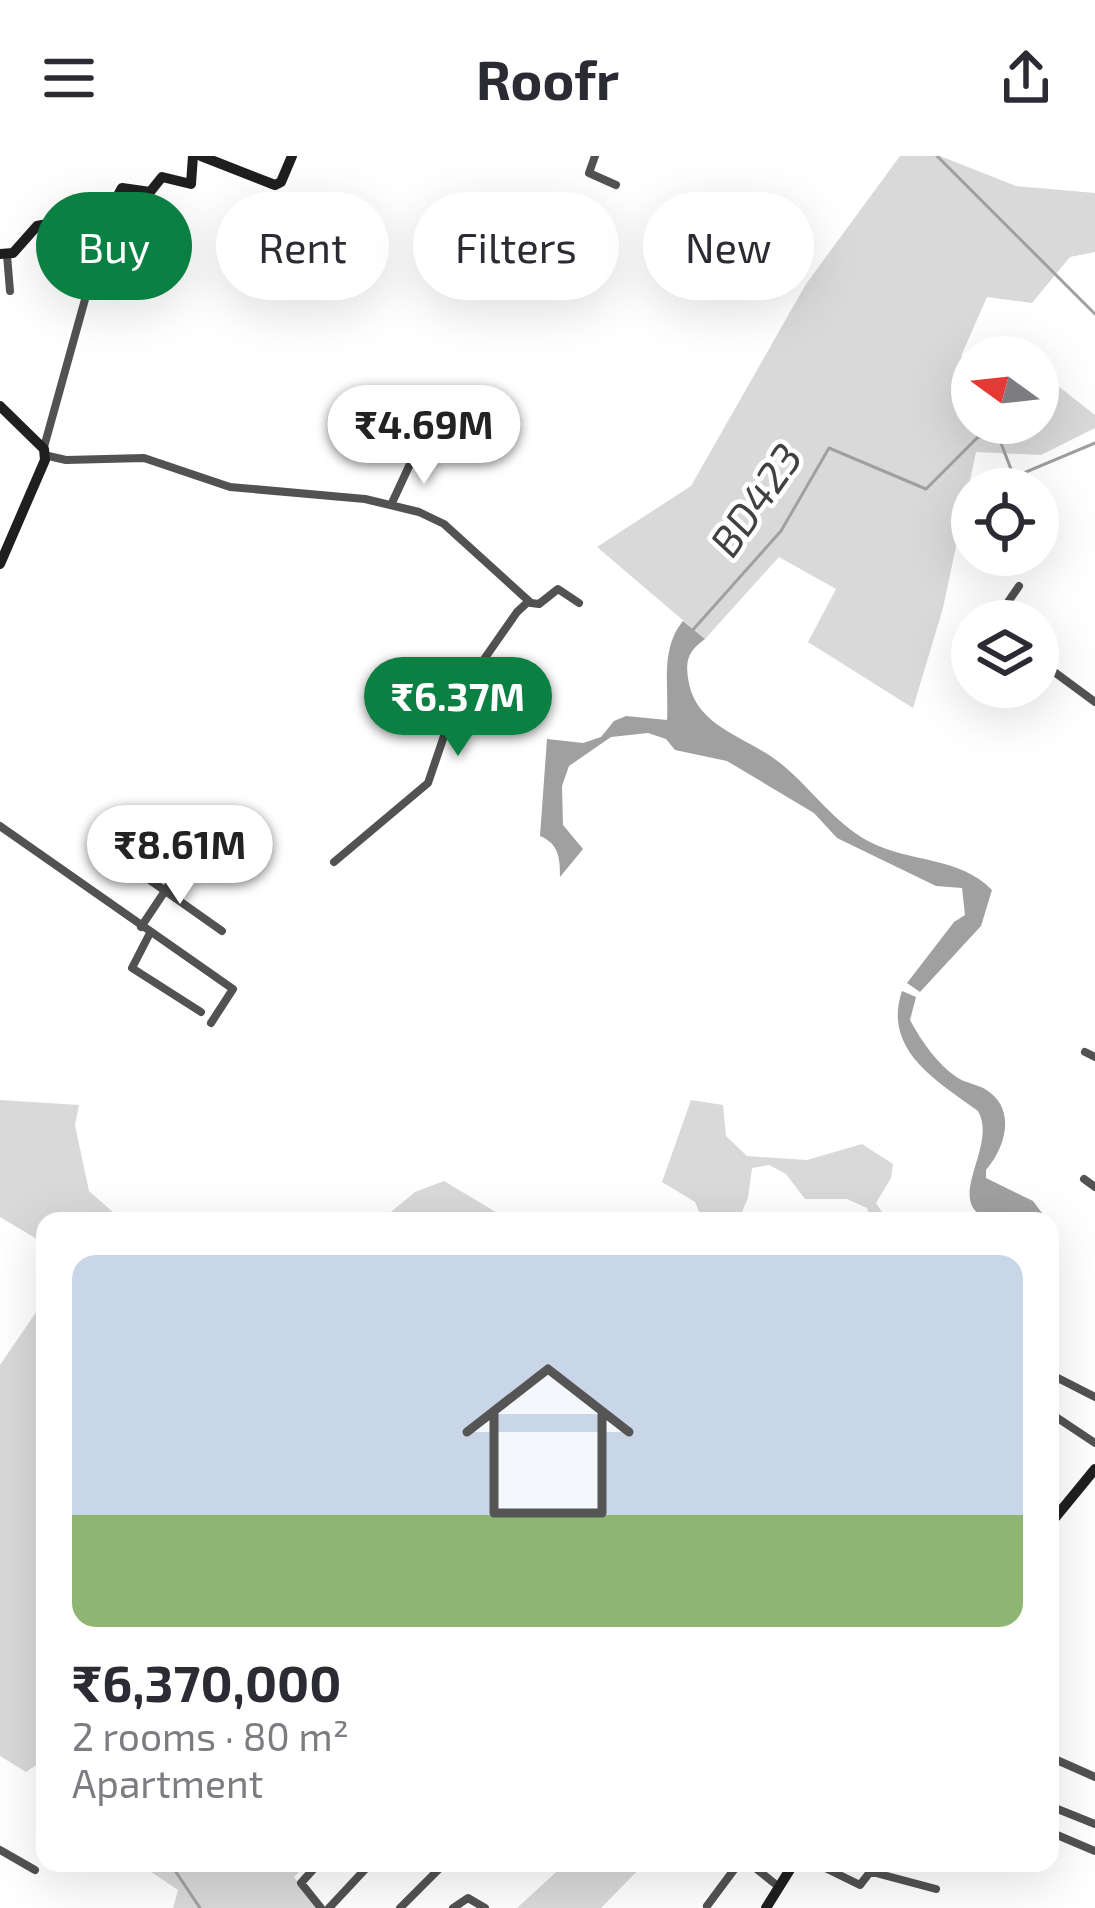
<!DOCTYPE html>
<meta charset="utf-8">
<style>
:root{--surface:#fff;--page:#f2f2f3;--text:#2b2b33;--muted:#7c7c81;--line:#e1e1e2;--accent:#0b8043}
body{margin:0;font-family:"Exo 2",sans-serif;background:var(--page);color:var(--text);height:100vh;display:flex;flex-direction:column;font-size:45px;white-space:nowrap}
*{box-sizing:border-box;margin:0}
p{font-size:39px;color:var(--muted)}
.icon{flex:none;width:66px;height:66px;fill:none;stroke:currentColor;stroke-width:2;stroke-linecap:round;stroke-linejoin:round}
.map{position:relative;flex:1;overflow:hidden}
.sheet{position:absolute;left:36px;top:1056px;width:1023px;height:660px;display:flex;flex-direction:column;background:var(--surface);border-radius:24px;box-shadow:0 12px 48px #0002}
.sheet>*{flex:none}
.top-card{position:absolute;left:36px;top:36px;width:1023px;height:108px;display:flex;gap:24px}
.needle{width:78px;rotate:285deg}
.controls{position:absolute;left:951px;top:180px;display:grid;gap:24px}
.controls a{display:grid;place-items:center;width:108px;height:108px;border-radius:50%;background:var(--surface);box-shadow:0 12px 48px #0002;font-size:60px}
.price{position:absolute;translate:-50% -102px;padding:0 27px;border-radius:42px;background:#fff;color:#222;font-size:39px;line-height:78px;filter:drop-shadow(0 3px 6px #0008)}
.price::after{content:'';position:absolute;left:50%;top:72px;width:36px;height:27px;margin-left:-18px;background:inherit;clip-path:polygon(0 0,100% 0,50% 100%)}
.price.selected{background:var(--accent);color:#fff}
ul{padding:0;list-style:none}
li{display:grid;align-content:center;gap:24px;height:636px;padding:0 36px}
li+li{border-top:3px solid var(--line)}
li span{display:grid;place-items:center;height:372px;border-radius:24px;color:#555}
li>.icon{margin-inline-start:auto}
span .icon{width:216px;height:216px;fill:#fffc;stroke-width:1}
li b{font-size:51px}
.tag{padding:0 42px;border-radius:54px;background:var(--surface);box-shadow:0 12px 48px #0002;font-size:42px;line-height:108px}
.tag.selected{background:var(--accent);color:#fff}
header{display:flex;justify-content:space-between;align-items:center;height:156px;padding:0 36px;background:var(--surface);font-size:54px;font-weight:700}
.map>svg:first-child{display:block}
.green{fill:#d9d9d9}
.water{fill:#a0a0a0}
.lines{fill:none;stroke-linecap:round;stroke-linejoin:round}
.stream{stroke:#a0a0a0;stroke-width:3}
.street{stroke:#525252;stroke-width:8}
.secondary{stroke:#1f1f1f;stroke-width:10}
.labels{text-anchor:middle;stroke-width:9;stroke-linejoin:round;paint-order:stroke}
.water-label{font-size:42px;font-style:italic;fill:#414141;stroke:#fff}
</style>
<header><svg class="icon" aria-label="menu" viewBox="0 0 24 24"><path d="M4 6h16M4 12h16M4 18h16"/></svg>Roofr<svg class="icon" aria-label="share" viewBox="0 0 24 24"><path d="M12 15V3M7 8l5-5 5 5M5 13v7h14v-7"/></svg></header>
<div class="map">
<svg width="1095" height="1752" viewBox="0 0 1095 1752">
<rect width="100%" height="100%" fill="#fff"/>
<path class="green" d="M900,0H940L1016,30L1095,37V96L1070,101L1032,147L987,141L961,200L972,210V267H1038V259L1058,230L1095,259V272L1041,299L976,296L943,452L913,552L808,486L836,433L779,401L705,483L597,391L691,330L806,128Z
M0,944L79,949L75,969L89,1035L123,1065H45V1088L0,1061Z
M691,944L723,949L726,980L747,1000L807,1004L862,988L893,1008L891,1022L876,1047L888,1065H872L867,1052L847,1043H805L786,1018L769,1009L752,1012L748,1042L738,1065H703L695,1046L662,1026Z
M444,1025L494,1055L499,1065H380L415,1036Z
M45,1143V1603L26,1616L0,1600V1209Z
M138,1707H308L294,1721L318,1752H173L178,1734Z
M566,1707H645L601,1752H517Z"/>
<path class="water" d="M683,465L705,483C690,494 685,502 688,522C695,574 750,580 785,611C812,634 835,667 868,685C909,707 959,700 992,734L981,770L920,836L907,827L954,766L965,759L962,732L936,730L837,682L814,657L727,605L675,594L666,583L648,577L611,581L569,610L562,630L563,669L583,693L560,721C560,702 559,688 540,680L547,583L583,587L601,581L614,565L626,560L667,564C669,529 660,493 683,465Z
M902,835L916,841L910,864C922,886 937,908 958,922C966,927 976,928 985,933C1017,952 1006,991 986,1014V1022L1033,1045L1048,1065C1031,1065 1007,1069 991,1064C940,1048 999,991 978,955C937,925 882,894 902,835Z"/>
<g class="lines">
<path class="stream" d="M937,0L1095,158
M691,476L781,375L829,292L926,333L978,281L999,282L1014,321L1095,287
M156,1707L174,1713L200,1752"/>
<path class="street" d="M595,0L589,17L616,29
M44,91L48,67
M7,99L10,135
M44,291L109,57
M44,299L66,304L144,302L230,331L365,343L419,356L444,368L531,447L539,448L558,433L579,447
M391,349L417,293
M995,465L1019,430
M1038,504L1095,546
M0,670L233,833L211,867
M334,706L428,627L457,542L517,456L529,445
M127,708L222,775
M141,771L183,708
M150,777L132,812L201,856
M1085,896L1095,901
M1084,1023L1095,1031
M1050,1218L1095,1241
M1050,1257L1095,1287
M1050,1601L1095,1621
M1050,1650L1095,1668
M1050,1676L1095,1695
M0,1694L35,1714
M319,1707L301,1727L321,1752
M749,1707L779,1731
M815,1707L860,1729L877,1707
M872,1716L936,1733
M707,1750L739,1707
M329,1752L371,1707
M400,1752L445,1707
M453,1752L468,1742L485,1752"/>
<path class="secondary" d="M201,0L275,29L281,26L292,0
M0,98L13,97L37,70L109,56L122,32L150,36L162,21L191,28L193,0
M0,250L44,293L45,304L0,408
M1050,1368L1095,1313
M766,1752L794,1707"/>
</g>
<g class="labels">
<g class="water-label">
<text transform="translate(756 344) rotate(-55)" y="15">BD423</text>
</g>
</g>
</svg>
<div class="controls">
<a><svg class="needle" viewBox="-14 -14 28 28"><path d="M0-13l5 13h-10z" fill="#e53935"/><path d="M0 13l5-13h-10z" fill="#7c7c81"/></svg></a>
<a><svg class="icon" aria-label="locate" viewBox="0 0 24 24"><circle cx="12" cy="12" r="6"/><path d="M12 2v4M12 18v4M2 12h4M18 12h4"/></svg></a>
<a><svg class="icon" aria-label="layers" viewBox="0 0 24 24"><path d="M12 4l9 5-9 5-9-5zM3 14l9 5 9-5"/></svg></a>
</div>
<b class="price" style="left:424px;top:331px">₹4.69M</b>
<b class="price selected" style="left:458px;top:603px">₹6.37M</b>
<b class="price" style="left:180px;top:751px">₹8.61M</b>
<div class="top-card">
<a class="tag selected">Buy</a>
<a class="tag">Rent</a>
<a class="tag">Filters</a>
<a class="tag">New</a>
</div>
<section class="sheet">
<ul>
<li><span style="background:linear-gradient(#c9d6e8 70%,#8fb573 0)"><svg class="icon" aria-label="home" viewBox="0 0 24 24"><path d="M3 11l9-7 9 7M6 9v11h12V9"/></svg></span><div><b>₹6,370,000</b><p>2 rooms · 80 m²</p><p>Apartment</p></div></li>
</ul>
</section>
</div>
